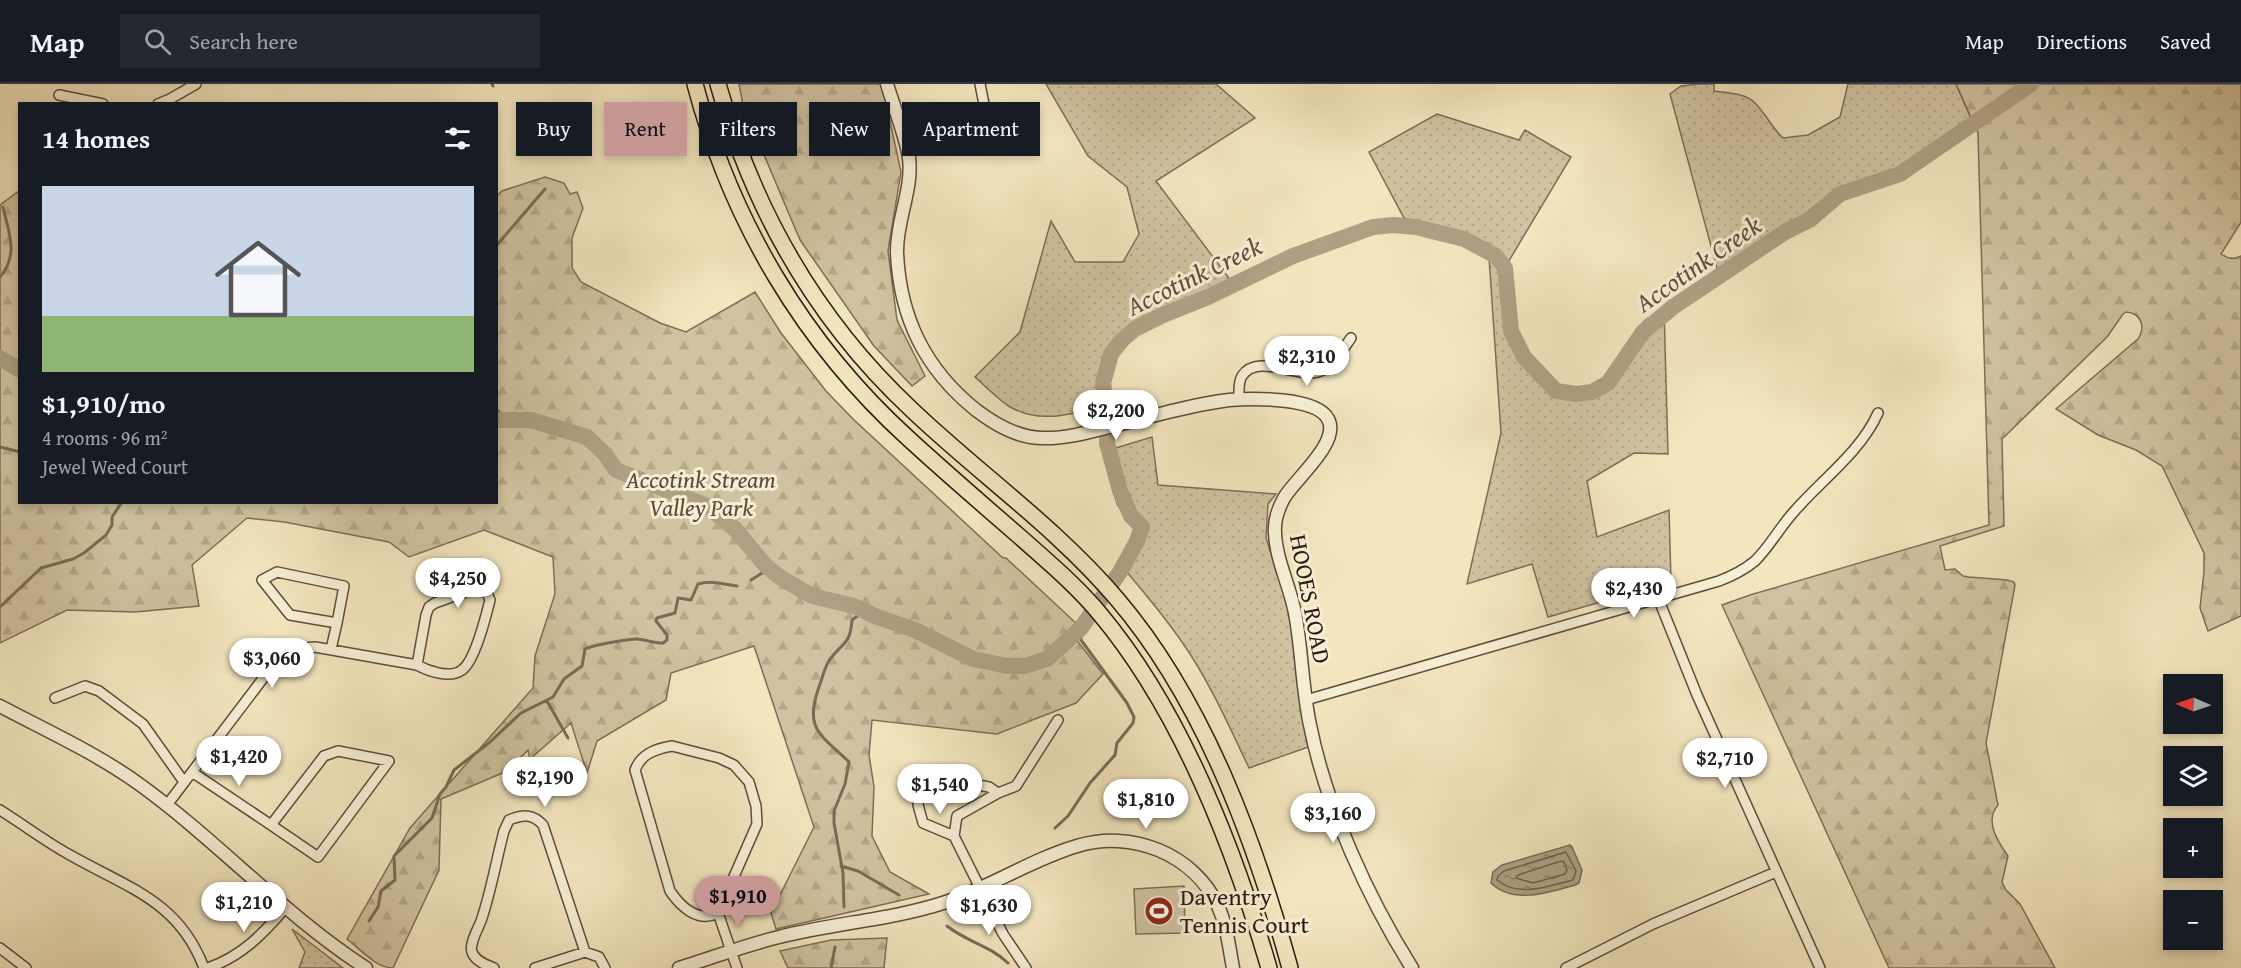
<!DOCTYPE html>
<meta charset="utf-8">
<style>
:root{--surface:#171b24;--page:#242831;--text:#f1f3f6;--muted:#9ea1a6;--line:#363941;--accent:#c59692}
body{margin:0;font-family:"Gentium Book Plus",serif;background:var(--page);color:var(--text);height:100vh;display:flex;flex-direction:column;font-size:22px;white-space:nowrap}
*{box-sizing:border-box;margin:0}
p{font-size:20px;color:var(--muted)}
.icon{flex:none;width:33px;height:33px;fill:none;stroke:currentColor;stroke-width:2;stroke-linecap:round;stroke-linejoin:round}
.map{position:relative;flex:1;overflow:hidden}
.side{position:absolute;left:18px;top:18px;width:480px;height:402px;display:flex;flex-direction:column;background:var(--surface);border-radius:0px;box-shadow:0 3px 9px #0003}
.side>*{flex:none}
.guide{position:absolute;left:516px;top:18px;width:570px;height:54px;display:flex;gap:12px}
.needle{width:39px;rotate:272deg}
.fabs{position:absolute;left:2163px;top:590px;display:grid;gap:12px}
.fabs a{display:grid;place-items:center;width:60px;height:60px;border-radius:0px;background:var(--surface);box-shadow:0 3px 9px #0003;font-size:30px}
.price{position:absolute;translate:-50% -51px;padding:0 14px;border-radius:21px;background:#fff;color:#222;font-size:20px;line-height:39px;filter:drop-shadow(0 2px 3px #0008)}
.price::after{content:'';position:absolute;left:50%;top:36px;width:18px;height:14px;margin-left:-9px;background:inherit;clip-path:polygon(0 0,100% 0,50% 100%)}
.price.selected{background:var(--accent);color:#111}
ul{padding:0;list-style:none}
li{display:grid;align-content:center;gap:12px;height:318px;padding:0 24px}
li span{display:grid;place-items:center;height:186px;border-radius:0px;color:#555}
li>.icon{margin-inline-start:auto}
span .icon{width:108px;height:108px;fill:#fffc;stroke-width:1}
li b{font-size:26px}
h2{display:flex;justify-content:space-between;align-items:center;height:72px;padding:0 24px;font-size:26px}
.tag{padding:0 21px;border-radius:0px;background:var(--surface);box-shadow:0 3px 9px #0003;font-size:21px;line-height:54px}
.tag.selected{background:var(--accent);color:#111}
header{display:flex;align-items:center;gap:36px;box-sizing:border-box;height:84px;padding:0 30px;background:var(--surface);border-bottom:2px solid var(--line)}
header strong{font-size:28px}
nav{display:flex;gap:33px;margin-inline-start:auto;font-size:21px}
.search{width:420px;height:54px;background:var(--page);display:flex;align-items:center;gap:15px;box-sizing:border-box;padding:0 21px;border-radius:0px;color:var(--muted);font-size:22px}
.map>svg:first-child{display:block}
.green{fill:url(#green-dots);stroke:#7e6e58;stroke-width:1.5}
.forest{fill:url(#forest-firs);stroke:#7e6e58;stroke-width:1.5}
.pitch{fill:#d1c3a1;stroke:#7e6e58;stroke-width:1.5}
.water{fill:url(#water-ripples);stroke:#7a6a56;stroke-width:1.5}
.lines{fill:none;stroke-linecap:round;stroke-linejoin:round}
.shore{stroke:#6d5c4a;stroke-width:1.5}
.stream{stroke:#7a6a56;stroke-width:3}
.river{stroke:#afa084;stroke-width:16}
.minor-casing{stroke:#5d4c3c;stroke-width:12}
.tertiary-casing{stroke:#5d4c3c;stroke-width:15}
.primary-casing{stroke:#2b1810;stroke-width:18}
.minor{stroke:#f7efd5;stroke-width:9}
.tertiary{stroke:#f7efd5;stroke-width:12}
.primary{stroke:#f3e6bf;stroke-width:15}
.labels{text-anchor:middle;stroke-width:6;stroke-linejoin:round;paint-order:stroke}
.park-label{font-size:24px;font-style:italic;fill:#5d4b3c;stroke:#f7efd5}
.street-label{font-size:24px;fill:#2b1810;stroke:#f7efd5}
.poi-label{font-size:24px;fill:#2b1810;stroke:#f7efd5;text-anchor:start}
.water-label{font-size:26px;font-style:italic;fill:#604e3e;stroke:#f7efd5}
</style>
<header>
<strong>Map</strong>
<div class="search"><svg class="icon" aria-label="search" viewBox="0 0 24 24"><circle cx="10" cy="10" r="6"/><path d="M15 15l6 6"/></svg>Search here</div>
<nav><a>Map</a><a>Directions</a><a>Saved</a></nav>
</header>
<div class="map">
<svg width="2241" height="884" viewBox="0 0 2241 884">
<defs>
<pattern id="green-dots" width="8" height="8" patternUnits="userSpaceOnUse" patternTransform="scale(1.5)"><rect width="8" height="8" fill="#d1c3a1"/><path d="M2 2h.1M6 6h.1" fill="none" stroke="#b4a78a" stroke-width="1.8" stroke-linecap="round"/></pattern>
<pattern id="forest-firs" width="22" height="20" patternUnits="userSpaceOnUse" patternTransform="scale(1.5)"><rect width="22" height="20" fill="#d1c3a1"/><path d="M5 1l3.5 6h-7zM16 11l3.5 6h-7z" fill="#b4a78a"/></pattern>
<pattern id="water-ripples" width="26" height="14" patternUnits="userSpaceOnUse" patternTransform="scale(1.5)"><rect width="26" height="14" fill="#afa084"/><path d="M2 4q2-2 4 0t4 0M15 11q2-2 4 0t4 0" fill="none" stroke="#8f816b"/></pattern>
</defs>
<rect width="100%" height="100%" fill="#f3e6bf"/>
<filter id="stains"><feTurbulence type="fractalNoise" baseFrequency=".00333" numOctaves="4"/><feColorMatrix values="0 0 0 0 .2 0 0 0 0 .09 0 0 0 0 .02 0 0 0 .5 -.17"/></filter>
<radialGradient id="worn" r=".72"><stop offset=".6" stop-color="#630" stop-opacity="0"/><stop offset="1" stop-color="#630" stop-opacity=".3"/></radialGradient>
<path class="green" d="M1046,0H1216L1255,34L1156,97L1231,197L1162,225L1128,244L1106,268L1108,321C1074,329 1039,342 1007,321C996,313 985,302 975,293L1020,248L1051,137L1075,178H1123L1139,150L1127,103L1088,72Z
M1699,0H1714V7C1727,9 1746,9 1755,19C1766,30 1772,44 1783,54L1808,51L1840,33L1848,0H1956L1973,39L1900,90L1817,120L1802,133L1787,140L1718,188L1670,10L1681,2Z
M1437,30L1519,56L1525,46L1571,73L1507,180L1516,260L1563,307L1598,303L1644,237L1664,224L1668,370L1634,369L1587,397L1597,453L1669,426L1671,498L1548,533L1532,480L1467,500L1501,349L1488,159L1404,134L1369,68Z
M1152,353L1158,401L1276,410L1268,420L1266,454L1292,534L1301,626L1311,662L1249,684C1231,646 1214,608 1192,573C1171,540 1146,511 1122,482L1142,458L1117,420L1110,392L1109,366Z
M292,845L343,884H299L305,868Z"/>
<path class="forest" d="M739,0H882L901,88L888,167L897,236L925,292L912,302L874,262L800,156L743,21Z
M1956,0H2241V138L2221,170C2228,175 2234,176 2241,172V532L2208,547L2200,524L2204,488V469L2162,382L2136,366L2098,351L2056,325L2138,255C2146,243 2141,229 2126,228L2123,230L2107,253L2002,355L2004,442L1940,462L1945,486L1955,485L1963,492L1969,493L2007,496L2014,498L2015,501L1986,659L1998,721C1984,737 1998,758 2008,772L2002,798L2006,806L2020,820L2055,884H1889L1722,521L1750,511L1989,441L1978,49Z
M545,93L564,99L570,110L577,108L583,124L572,154V184L581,198L660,239L686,248L755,208L781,249L826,307L853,335L1003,474H1006L1078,541L1072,550L1103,590L1076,619L997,650L872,636L869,671L874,703L872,752L890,788L929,810L776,845L771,829L814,743L754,562L671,589L666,616L597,657L587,689L571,639L530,675L528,666L507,687L441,715L439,786L393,884C376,884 360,865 347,855L410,744L533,604L535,572L555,510L553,473L484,446L409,473L389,458L284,438L247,434L192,481L199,522L135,528L67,526L0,559V121L19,107L20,418H496L497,112L502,107Z
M887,854L884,884H788L780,867L831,856Z"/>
<path class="pitch" d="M1184,802L1185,849L1136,850L1134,805Z"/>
<path class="water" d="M1570,761L1572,763L1582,786L1579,799L1575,801C1550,808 1513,821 1491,799L1493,788L1502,781Z"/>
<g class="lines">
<path class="shore" d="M1566,768L1576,787L1573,796C1548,802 1519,814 1497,796L1498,792L1504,787Z
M1561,777L1564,778L1567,786L1565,790L1533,799L1516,794L1518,791Z"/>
<path class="stream" d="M492,0L493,2
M496,162L545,105
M0,193C19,171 9,149 3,123
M496,325L506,335
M0,363L20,368
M65,418H90
M112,418L121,419
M129,418H130
M751,496L762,489L771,486
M0,523L41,484L73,475L84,469L106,451L112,441V433L122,418
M547,617L568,654
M1055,744L1068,732L1090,699L1115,671L1117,659L1133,639L1134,633L1127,619L1081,556V544
M841,782L858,787L899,811
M844,823L843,789L834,739V727L845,700L849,678C820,650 803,645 820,600C823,592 825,582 830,575C844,557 850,561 852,536L864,527
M369,837L378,823L381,807L395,796L394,772L432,734L440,710L446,703L454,686L490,658L521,629L553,613L564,595L582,582L585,565C589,562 632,554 638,555C647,556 654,559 663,559L667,556V551L656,537L657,534L675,529L678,514L691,516L698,500C710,496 724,500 737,502
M947,842C967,858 989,861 1008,879
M831,884L835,863"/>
<path class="river" d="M0,274L20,286
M496,336H531L587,353L605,370L616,386L707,422L735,445L766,482L781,494L812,512L854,522L875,532L915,546L973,575L1007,582H1025L1047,575L1081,544L1120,488L1136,459L1142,443L1131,432L1120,407L1107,359L1108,331L1103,299L1111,270L1122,256L1135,245L1163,231L1208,213L1293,172L1373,143L1394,141L1416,143L1464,155L1496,172L1505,184L1511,247L1524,273L1556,307L1576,310L1592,308L1608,299L1643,248L1673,223L1785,148L1811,135L1840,110L1900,90L2031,0"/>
<g class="minor-casing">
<path id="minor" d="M980,0L988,40L1005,61
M59,11L103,20
M158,20L170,15L196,0
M1239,315C1239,308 1238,298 1242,292C1258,267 1301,298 1323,286C1335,280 1343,265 1351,254
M277,488L344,502L337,539L290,531L262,496Z
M476,504L487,509L490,516C486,532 475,577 462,586C450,595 428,587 417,581L426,531L429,523L435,519Z
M1658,514L1697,611L1820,884
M331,565L337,539
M55,614L85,602L99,607L143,640L184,698
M1306,616L1719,497C1732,492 1744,486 1755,477C1769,463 1779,445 1792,430C1820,397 1860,369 1878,329
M672,662L719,674L734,681L749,698L756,722L757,740L718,829C698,839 681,823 670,807L635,686C641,670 655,665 672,662Z
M338,667L389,677L318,773L271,741L324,672Z
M192,688L271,741
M998,709L989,703L921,691L918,721L923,739L954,752L1003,850L1026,884
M167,721L277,576C289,566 299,564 315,563L417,581
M0,726C24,741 46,758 70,771C128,804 179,817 204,884
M954,752L957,732L998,709L1016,702L1058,636
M718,829L737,884
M0,864L26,884
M585,868L599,873L605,884
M208,884C242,872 263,850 286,823
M494,884C486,881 475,877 472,868C469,860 478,845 481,837C491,808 496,777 504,747L509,736C523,730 533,730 543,741L585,868L535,884
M1566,884L1653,840L1776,788"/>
</g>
<g class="tertiary-casing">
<path id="tertiary" d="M887,0C894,24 905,49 909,74C913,106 896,137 897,169C900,234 925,285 976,326C997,342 1020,355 1046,354C1068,354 1089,348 1109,343C1149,333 1189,321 1229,316C1251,314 1317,313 1328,335C1341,358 1295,395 1284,414C1278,425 1274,437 1275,449C1276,476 1290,502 1295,529C1302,566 1302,604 1310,641C1326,722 1368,814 1412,884
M0,622C47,647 96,669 139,700C218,757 284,831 366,884
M679,884C712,874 745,861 779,853C833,839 890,836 943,819C989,804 1030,776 1077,762C1131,745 1194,770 1218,822C1227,842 1229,863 1233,884"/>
</g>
<g class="primary-casing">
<path id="primary" d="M695,0C731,137 804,260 909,355C945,388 982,420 1019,452C1047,477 1076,501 1100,530C1181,627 1234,764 1269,884
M718,0C753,125 816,236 911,325C978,389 1057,444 1117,515C1204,617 1255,757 1290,884"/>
</g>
<use href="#minor" class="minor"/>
<use href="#tertiary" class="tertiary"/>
<use href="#primary" class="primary"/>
</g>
<defs>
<g id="stadium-disc" transform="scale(1.5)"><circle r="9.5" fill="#8f2418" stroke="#f7efd5"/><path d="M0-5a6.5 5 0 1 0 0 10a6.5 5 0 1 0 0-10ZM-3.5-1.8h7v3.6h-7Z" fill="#fff"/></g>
</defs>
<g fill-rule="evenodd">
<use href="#stadium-disc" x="1159" y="827"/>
</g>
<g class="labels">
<g class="park-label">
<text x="701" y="404">Accotink Stream<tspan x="701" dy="28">Valley Park</tspan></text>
</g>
<g class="street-label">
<text transform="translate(1310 515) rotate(79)" y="8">HOOES ROAD</text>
</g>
<g class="poi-label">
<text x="1180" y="821">Daventry<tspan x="1180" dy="28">Tennis Court</tspan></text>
</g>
<g class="water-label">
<text transform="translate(1698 180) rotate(-35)" y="9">Accotink Creek</text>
<text transform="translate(1194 192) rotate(-26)" y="9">Accotink Creek</text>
</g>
</g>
<rect width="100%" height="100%" filter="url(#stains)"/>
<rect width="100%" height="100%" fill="url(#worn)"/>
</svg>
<div class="fabs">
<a><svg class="needle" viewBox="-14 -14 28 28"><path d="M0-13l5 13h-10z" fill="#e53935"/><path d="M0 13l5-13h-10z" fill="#9ea1a6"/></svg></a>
<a><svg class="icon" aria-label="layers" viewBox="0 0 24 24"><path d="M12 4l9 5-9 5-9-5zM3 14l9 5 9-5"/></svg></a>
<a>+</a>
<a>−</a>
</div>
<b class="price" style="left:1307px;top:303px">$2,310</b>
<b class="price" style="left:1116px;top:357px">$2,200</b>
<b class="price" style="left:458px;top:525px">$4,250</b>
<b class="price" style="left:1634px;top:535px">$2,430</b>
<b class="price" style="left:272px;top:605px">$3,060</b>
<b class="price" style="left:239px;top:703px">$1,420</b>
<b class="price" style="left:1725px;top:705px">$2,710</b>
<b class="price" style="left:545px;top:724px">$2,190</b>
<b class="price" style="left:940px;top:731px">$1,540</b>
<b class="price" style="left:1146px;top:746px">$1,810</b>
<b class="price" style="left:1333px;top:760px">$3,160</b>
<b class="price selected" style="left:738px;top:843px">$1,910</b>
<b class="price" style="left:244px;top:849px">$1,210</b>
<b class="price" style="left:989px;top:852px">$1,630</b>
<div class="guide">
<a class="tag">Buy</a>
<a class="tag selected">Rent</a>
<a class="tag">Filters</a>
<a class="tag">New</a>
<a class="tag">Apartment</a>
</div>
<section class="side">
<h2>14 homes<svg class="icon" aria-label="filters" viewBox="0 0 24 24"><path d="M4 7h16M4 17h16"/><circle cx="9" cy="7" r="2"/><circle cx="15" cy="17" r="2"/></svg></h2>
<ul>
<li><span style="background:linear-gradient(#c9d6e8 70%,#8fb573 0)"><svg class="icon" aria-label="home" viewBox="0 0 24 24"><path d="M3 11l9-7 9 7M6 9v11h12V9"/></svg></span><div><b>$1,910/mo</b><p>4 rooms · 96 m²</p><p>Jewel Weed Court</p></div></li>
</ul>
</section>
</div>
